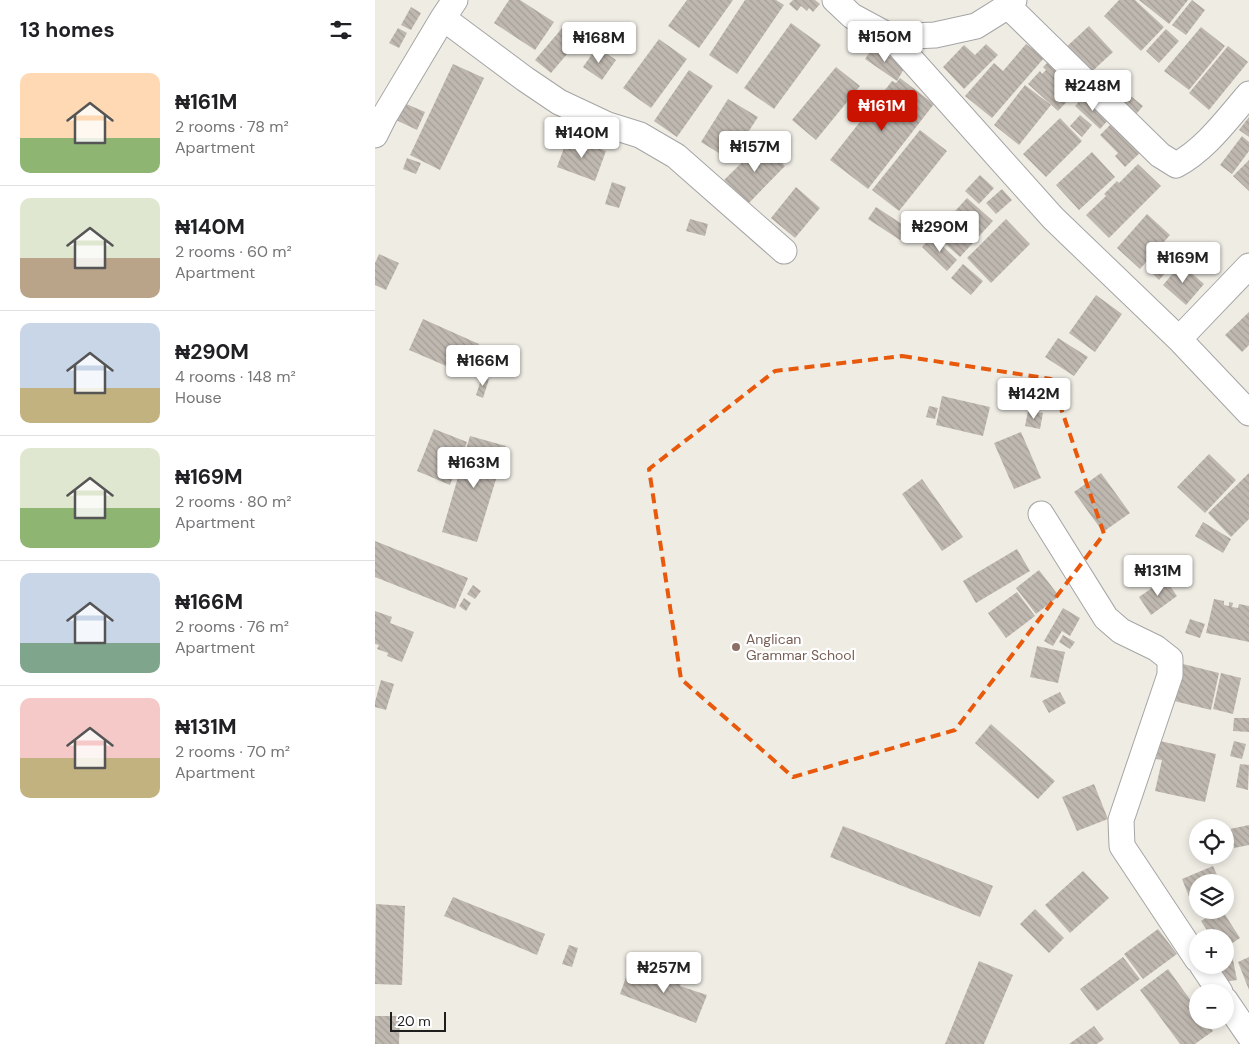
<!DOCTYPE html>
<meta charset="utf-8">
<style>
:root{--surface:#fff;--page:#f2f2f2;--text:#202124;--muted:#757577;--line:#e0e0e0;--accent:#cb1301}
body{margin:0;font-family:"DM Sans",sans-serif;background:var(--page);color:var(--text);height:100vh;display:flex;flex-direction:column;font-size:19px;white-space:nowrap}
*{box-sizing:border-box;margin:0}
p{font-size:16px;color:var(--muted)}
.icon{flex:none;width:28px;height:28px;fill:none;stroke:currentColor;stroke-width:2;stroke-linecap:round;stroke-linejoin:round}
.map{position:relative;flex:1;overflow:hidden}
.side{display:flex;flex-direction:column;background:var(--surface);width:375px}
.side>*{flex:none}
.tools{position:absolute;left:814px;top:819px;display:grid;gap:10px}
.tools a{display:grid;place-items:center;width:45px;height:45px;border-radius:50%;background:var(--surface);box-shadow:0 2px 8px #0003;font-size:25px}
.scale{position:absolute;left:15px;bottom:12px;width:56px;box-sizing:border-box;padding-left:5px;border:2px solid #1e1e1e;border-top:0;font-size:14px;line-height:18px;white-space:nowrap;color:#1e1e1e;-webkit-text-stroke:4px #fff;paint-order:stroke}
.price{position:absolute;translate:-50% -42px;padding:0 11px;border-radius:5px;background:#fff;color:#222;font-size:16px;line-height:32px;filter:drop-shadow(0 1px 2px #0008)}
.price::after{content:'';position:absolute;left:50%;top:30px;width:15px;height:11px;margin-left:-8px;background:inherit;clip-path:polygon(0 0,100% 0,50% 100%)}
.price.active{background:var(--accent);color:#fff}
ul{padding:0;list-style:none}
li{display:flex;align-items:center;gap:15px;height:125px;padding:0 20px}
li+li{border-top:1px solid var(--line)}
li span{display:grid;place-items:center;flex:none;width:140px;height:100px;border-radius:10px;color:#555}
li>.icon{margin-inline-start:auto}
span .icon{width:60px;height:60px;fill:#fffc;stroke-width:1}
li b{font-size:21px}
h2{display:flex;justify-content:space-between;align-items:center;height:60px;padding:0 20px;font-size:21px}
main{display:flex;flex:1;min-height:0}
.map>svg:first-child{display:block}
.building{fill:url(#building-back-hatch)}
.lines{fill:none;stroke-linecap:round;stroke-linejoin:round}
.minor-casing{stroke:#a5a5a5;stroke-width:27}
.minor{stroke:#fff;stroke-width:25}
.marked{fill:none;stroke:#e8590c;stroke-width:4;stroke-dasharray:10 6;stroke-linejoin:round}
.education-dot{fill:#8d6e63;stroke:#fff;stroke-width:2}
.labels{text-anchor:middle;stroke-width:4.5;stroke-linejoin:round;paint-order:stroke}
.education-label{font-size:14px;fill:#785e54;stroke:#fff;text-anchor:start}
</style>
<main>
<section class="side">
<h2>13 homes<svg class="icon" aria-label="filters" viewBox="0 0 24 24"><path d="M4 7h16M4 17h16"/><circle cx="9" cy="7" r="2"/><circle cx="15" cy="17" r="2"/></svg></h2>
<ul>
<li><span style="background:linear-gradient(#ffd9b3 65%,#8fb573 0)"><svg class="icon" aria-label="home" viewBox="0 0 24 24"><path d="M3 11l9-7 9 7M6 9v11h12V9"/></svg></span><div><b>₦161M</b><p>2 rooms · 78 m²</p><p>Apartment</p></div></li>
<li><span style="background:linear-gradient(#dfe7d0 60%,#b9a48a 0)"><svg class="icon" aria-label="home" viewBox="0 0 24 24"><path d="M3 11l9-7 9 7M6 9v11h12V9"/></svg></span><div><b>₦140M</b><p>2 rooms · 60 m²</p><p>Apartment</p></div></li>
<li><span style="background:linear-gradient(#c9d6e8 65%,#c2b280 0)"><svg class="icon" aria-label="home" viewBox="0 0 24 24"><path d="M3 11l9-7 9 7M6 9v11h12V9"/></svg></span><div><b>₦290M</b><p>4 rooms · 148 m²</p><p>House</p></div></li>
<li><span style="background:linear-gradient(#dfe7d0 60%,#8fb573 0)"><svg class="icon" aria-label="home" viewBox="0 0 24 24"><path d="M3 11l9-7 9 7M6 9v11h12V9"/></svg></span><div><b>₦169M</b><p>2 rooms · 80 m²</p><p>Apartment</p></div></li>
<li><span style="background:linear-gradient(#c9d6e8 70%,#7fa58c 0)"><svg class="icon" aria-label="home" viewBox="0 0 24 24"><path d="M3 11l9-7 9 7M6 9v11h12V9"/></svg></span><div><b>₦166M</b><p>2 rooms · 76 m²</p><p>Apartment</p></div></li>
<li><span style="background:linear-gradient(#f6c9c9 60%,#c2b280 0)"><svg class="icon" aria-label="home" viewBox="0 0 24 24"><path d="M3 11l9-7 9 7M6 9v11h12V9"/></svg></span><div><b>₦131M</b><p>2 rooms · 70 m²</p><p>Apartment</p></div></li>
</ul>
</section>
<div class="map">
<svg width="874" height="1044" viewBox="0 0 874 1044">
<defs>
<pattern id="building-back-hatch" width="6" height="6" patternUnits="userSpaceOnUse" patternTransform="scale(1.25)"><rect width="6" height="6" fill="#bfb8b0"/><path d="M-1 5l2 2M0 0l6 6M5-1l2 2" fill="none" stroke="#a49e97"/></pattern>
</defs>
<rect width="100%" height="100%" fill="#efece4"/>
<path class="building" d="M134,0H145L179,22L160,50L119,23Z
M312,0H358L324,48L293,26Z
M370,0H401L409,5L362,74L334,55Z
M418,0H440L445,4L438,12L434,8L432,11L426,6L422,11L414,4Z
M744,0H760L789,27L766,51L729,16Z
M764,0H813L794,24Z
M817,0L830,10L811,35L797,25Z
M36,7L46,13L36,30L26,25Z
M416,23L446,45L399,109L369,88Z
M714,26L738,52L712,76L688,50Z
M188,27L204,40L176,73L160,60Z
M826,27L850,46L814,90L789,71Z
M23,28L32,33L24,48L14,43Z
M791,29L804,41L784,63L771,51Z
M284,39L312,59L276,108L248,88Z
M611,44L623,55L589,89L568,67L589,45L600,55Z
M651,44L669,58L617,118L590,96L619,63L628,71Z
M499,46L530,67L522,81L490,59Z
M853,46L873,62L834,110L814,93Z
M222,47L241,60L227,80L208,67Z
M675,60L705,88L683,111L653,84L665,71L667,74L671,70L668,67Z
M78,64L109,78L65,170L35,155Z
M461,67L485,86L441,140L417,120Z
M314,70L338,86L302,137L279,121Z
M525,78L559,104L493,189L455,160L517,81L521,83Z
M650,85L676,105L644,145L619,125Z
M746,88L768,106L757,119L735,101Z
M711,94L736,117L725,129L700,106Z
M353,99L383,117L355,160L326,142Z
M29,103L50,112L42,130L21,120Z
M705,115L717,125L707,137L695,126Z
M874,117V137L864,130Z
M685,118L707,141L671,177L648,154Z
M739,121L768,150L750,167L740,156L743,153L725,135Z
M545,130L572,151L524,211L497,190Z
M867,136L874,142V151L857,174L845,165Z
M193,137L231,151L220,181L182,167Z
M387,143L410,166L373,204L349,180Z
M717,152L740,177L704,210L681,185Z
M32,158L46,163L41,174L28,169Z
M874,160V191L858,176Z
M763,164L786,186L734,238L711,215L731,196L729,194L742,181L744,183Z
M605,175L619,188L604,204L590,191Z
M237,182L251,187L244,208L230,204Z
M421,187L445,208L420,238L396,218Z
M627,189L637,200L621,214L611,203Z
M592,198L618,221L585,257L559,234Z
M501,207L533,228L525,240L493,219Z
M772,214L795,235L765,269L742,248Z
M315,219L333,224L330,236L311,231Z
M631,219L655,244L616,283L592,258Z
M557,236L582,260L572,271L547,247Z
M790,253L800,263L784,280L774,270Z
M4,254L24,263L11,290L0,285V263Z
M588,264L608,281L596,295L576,278Z
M806,264L829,284L811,305L788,285Z
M721,295L747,314L720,352L694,333Z
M874,312V345L867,352L850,335Z
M48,319L104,344L90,374L34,350Z
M683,338L713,357L699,376L670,357Z
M107,377L114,379L108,398L101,395Z
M567,396L615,407L608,436L561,425Z
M554,406L563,408L560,419L551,417Z
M653,411L668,413L665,429L650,426Z
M59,429L92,442L75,485L42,471Z
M646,432L666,478L639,489L619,443Z
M95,436L131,446L102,542L67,532Z
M834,454L861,480L830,513L802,487Z
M726,473L755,513L728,532L699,492Z
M874,473V519L856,537L833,513Z
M547,479L588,537L567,551L527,494Z
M828,522L856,539L848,553L820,536Z
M0,541L93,578L80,609L0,577Z
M642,549L655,571L601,603L588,581Z
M664,570L684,596L661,614L641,588Z
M790,579L802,596L776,615L764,597Z
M98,585L106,591L100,599L92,594Z
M642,592L660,616L631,638L613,613Z
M89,598L96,603L91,611L84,606Z
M839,599L849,601V605L854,606V602L858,603L857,607L863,608L864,604L874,606V642L831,633Z
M688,608L705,618L695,636L687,631L678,646L669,641Z
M0,611L17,617L15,623L39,632L27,662L12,656L13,653L2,649L4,645L0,644Z
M815,619L830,624L825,638L810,633Z
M688,635L700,642L695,649L684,642Z
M662,646L690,652L683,683L655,677Z
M804,663L844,673L836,710L795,700Z
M846,673L866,678L858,714L838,709Z
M6,680L19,684L11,710L0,707V702Z
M685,692L691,703L674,713L667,701Z
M859,718H874V732L858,731Z
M616,724L680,781L663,799L600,743Z
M785,741L841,754L830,802L780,791L787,760L781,759Z
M859,741L871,744L867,759L855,756Z
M865,764L874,765L873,790L861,787Z
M719,784L733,819L702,831L687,797Z
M874,825V845L859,848L855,829Z
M468,826L618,886L605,917L455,857Z
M838,866L845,882H822V908L819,909L807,879Z
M708,871L734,898L695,933L670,905Z
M78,897L170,934L162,955L69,916Z
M1,904L30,906L27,985L0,984Z
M660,909L689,938L674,953L645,924Z
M844,910H847L865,938L850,948V938H837L826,921Z
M783,929L802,954L768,979L749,954Z
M194,945L203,948L197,967L187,964Z
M857,955L862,980L849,982L845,965H850V957Z
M748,957L765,979L722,1011L705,989Z
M874,957V990L863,962Z
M604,961L638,975L609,1044H570Z
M255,966L286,978L288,971L308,978L305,986L332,995L321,1023L245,994Z
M793,969L822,1009V1020H831L838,1031L820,1044H805L765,990Z
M0,1016H25L24,1044H0Z
M719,1026L729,1039L722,1044H694Z"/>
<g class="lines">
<g class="minor-casing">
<path id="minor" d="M460,0L477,16L516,37L678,218L804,339L874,413
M633,6L785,155L801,165C831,149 852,119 874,94
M68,18L150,79L184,102L233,125L265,135L301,156L409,251
M516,37L560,35L601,26L633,6L639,0
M0,135L10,115L68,18L80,0
M804,339L874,266
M666,514L731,618L746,631L781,648L795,659V675L746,820L747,846L822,959
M827,965L845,992
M850,1000L874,1035"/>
</g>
<use href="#minor" class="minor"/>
</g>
<path class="marked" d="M527,356L676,379L729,534L580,730L418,777L306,679L274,469L400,371Z"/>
<circle class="education-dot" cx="361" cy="647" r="5"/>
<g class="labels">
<g class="education-label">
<text x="371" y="644">Anglican<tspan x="371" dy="16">Grammar School</tspan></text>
</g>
</g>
</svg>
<div class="tools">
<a><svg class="icon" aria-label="locate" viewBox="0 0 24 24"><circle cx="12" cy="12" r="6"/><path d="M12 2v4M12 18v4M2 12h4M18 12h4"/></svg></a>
<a><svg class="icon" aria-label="layers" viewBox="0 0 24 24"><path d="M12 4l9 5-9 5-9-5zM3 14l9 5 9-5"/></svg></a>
<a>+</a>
<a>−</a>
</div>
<div class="scale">20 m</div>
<b class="price" style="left:510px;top:63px">₦150M</b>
<b class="price" style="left:224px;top:64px">₦168M</b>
<b class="price" style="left:718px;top:112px">₦248M</b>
<b class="price active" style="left:507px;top:132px">₦161M</b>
<b class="price" style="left:207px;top:159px">₦140M</b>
<b class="price" style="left:380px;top:173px">₦157M</b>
<b class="price" style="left:565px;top:253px">₦290M</b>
<b class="price" style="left:808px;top:284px">₦169M</b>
<b class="price" style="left:108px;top:387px">₦166M</b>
<b class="price" style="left:659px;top:420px">₦142M</b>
<b class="price" style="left:99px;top:489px">₦163M</b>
<b class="price" style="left:783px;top:597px">₦131M</b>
<b class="price" style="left:289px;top:994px">₦257M</b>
</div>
</main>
